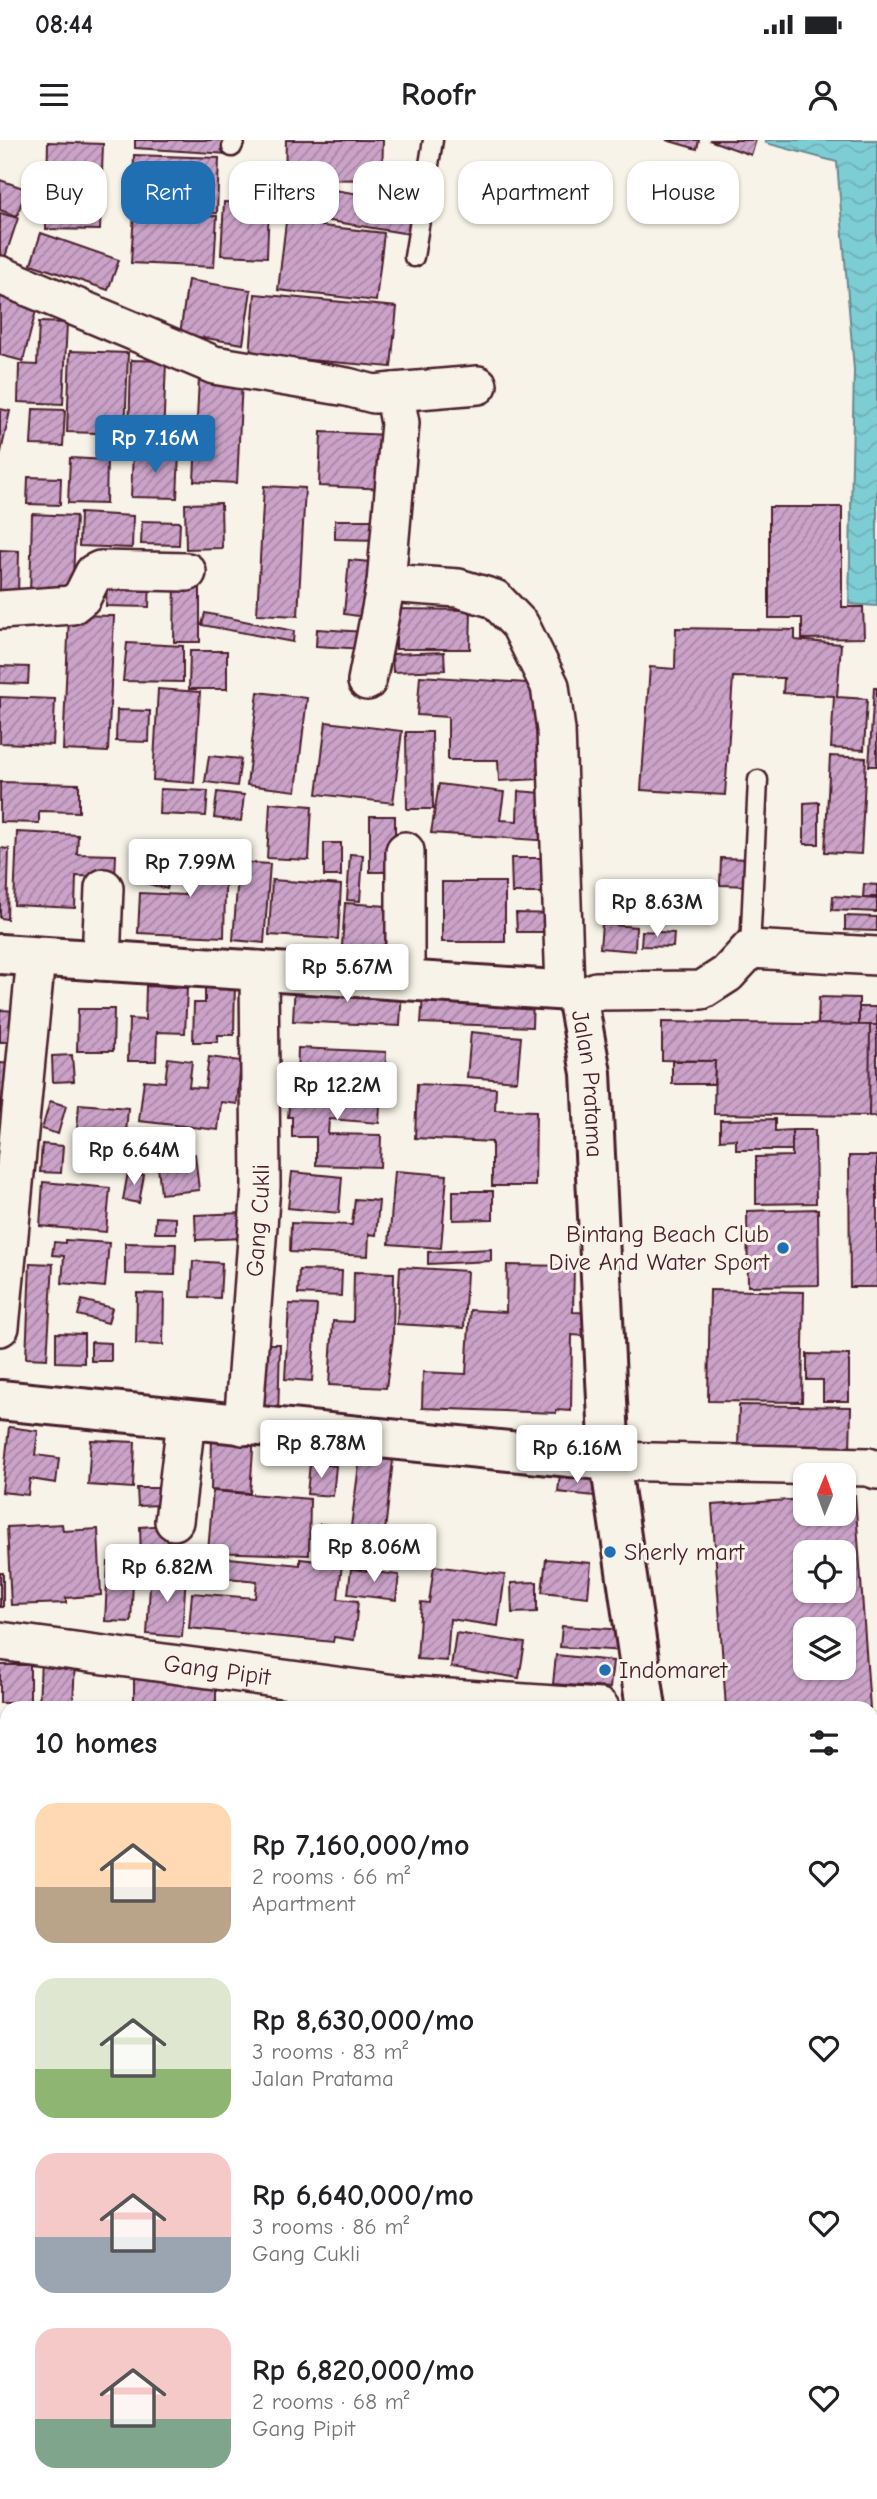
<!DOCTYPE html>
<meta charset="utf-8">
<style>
:root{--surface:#fff;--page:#f6f6f6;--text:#202124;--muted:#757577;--accent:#1f6fb2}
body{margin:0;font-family:"Comic Neue",sans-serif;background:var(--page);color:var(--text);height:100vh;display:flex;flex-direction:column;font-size:26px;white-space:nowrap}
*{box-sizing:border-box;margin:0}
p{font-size:23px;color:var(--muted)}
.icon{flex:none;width:38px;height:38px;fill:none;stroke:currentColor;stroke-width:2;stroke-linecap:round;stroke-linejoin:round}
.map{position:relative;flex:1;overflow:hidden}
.side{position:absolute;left:0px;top:1561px;width:878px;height:798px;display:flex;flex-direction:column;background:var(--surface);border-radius:21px 21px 0 0;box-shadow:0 2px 5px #0004}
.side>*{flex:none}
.guide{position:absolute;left:21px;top:21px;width:836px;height:63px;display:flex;gap:14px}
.needle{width:46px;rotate:1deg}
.tools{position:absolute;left:793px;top:1323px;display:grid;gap:14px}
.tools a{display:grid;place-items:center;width:63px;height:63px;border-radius:14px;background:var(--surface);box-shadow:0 2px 5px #0004;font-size:35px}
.price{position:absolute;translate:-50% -60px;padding:0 16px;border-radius:7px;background:#fff;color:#222;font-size:23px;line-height:46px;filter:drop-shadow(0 2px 4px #0008)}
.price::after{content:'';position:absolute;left:50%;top:42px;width:21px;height:16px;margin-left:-10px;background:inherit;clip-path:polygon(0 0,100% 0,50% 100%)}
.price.active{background:var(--accent);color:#fff}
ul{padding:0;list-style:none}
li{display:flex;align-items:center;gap:21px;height:175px;padding:0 35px}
li span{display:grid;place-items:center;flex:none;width:196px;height:140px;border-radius:21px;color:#555}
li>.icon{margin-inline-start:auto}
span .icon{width:84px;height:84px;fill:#fffc;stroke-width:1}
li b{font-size:30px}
h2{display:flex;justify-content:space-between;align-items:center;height:84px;padding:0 35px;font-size:30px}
.tag{padding:0 24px;border-radius:21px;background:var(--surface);box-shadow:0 2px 5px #0004;font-size:24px;line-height:63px}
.tag.active{background:var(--accent);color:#fff}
.status{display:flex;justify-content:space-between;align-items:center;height:49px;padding:0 35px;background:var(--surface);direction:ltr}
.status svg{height:19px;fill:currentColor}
header{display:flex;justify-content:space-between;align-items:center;height:91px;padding:0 35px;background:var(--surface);font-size:32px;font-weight:600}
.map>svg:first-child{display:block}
.water{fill:url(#water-waves);stroke:#698890;stroke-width:2}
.building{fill:url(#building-hatch);stroke:#4a1f2b;stroke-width:2;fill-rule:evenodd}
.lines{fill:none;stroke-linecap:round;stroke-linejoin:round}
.service-casing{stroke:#4a1f2b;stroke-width:23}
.minor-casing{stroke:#4a1f2b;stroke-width:42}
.tertiary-casing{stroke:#4a1f2b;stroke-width:44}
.service{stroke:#f7f3e8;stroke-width:18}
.minor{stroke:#f7f3e8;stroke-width:37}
.tertiary{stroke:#f7f3e8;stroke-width:38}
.poi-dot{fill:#1f6fb2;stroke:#f7f3e8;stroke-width:2.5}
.labels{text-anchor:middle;stroke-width:6;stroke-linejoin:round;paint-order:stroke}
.street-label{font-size:24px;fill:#4a1f2b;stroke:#f7f3e8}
.poi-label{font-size:24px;fill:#4a1f2b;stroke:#f7f3e8;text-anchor:start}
</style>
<div class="status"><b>08:44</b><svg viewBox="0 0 49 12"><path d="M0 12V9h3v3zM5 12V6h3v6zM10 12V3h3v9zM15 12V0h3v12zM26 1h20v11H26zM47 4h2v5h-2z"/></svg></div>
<header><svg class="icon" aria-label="menu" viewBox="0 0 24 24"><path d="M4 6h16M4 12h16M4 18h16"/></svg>Roofr<svg class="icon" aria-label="person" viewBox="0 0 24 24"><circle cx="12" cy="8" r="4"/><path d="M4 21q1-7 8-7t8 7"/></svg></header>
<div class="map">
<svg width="877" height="2359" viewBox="0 0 877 2359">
<defs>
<pattern id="water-waves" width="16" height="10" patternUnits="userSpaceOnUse" patternTransform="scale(1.75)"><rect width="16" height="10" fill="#7dced4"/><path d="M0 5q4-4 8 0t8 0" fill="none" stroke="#6eb0b6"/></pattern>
<pattern id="building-hatch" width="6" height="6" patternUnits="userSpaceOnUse" patternTransform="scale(1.75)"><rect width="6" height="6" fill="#cba3c9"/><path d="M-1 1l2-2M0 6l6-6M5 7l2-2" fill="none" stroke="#a784a3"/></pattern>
</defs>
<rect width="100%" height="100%" fill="#f7f3e8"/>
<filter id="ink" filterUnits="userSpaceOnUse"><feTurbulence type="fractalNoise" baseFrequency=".0143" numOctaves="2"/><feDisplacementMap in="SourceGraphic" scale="14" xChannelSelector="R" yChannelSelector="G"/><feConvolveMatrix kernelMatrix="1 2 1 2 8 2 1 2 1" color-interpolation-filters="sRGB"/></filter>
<g filter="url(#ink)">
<path class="water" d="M765,0H877V466L849,464L854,230L837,22L766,3Z"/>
<path class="building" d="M135,0H229L228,14L135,8Z
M286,0H383L382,40L285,39Z
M666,0H699L697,9Z
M709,0H756L751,15Z
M48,2L103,4L100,90L46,89Z
M134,15L219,18L217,73L132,70Z
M0,40L26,49L17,76L0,70Z
M285,42L415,63L410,94L280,73Z
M224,62L269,64L267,117L221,115Z
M134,72L217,76L214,127L131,123Z
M0,73L18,78L5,117L0,116Z
M286,82L384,93L376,161L278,150Z
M41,93L119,120L108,150L31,124Z
M188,140L251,150L243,204L180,194Z
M0,149L39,159L23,221L0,215Z
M255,154L397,167L391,227L250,215Z
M39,182L67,183L63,264L18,262L19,224L37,225Z
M70,211L128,213L125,294L67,292Z
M131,220L166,221L163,299L129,298Z
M199,238L242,240L237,343L194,341Z
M0,269L10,271L1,312L0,311Z
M33,269L65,270L63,306L31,305Z
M321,292L390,295L388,349L319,346Z
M133,312L179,313L177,358L131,357Z
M70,318L107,320L106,364L68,363Z
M28,337L61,338L60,365L27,364Z
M264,346L305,348L298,476L257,474Z
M221,363L222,408L186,409L185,364Z
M769,367H842V467H863L864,498L802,499V478H769Z
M80,373L133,376L132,408L79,406Z
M32,374L76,376L72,457L30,455Z
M335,380H379V400L335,399Z
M142,381L180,382L179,405L141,404Z
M0,410L19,411L18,455L0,454Z
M349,420L370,422L365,477L344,474Z
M107,437L150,439L149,467L106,466Z
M200,438V502H174L175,439Z
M396,469L471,470L470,509H396Z
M205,473L294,491L293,502L202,485Z
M69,475L114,476L108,612L63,610Z
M676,488L795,490V500L841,504L837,557L867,559L864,610L831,608L834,556L783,553L784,538L733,537L725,655L641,650L650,527L675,529Z
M317,489L365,492L364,509L316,506Z
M127,503L183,506V542L123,541Z
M190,511H227V549H189Z
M444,512L445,530L393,532L392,514Z
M0,526L29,527L28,544L0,543Z
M420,536L541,544L537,584L539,639L499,641L498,620H448V577L417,575Z
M874,548H877V626H869Z
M158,549L200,552L194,643L153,640Z
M258,552L307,558L296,651L247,645Z
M0,557L55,559L53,605L0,603Z
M117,570L150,571L149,602L116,601Z
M326,582L402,591L393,663L317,654Z
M406,592H432L433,669H407Z
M209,616L241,619L237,646L205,642Z
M830,616L866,618L861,714L825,712Z
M0,642L79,644V672L39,671V683L0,682Z
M439,644L504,652L500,680L517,681L518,651L555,654L551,701L431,693Z
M160,649L208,651L206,676L159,674Z
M217,652L244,655L241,681L214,678Z
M819,662V704H804V663Z
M270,663L312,666L309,720L267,718Z
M370,676H395V732H370Z
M17,692L78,695L77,714L116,715L115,737L76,736L75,768L14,765Z
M324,703H341V736H324Z
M187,705L226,707L224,797L138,793L140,753L185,755Z
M0,708L9,709L7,779L0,778Z
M350,714L363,715L360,761L347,760Z
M511,718H548L549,753H512Z
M721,718L752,719V746L720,745Z
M149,719L173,726L167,749L142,742Z
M239,722L270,724L264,803L233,800Z
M272,740L341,745L338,799L269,795Z
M442,742H505V802H442Z
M864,744L877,745V757H863Z
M833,756L877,759V772L832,770Z
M345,763L401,767L398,810L342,806Z
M516,773L561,774L560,792H517Z
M845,776L877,777V791L845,790Z
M602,784L636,787L635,811L600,808Z
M642,791L674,793L673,807L641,806Z
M205,837H235L234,895H218V902H193L194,863H205Z
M295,841L402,847L400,886L293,881Z
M146,846L187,848L185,893L157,892L156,921H128L129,879L145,880Z
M423,855L533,858L532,887L421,883Z
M819,857L859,858V885L818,884Z
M859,867H877V885H859Z
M78,869H114L113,911H77Z
M0,870L17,871L16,902H0Z
M662,882L870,885L869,976L714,974L715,921L662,920Z
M870,885H877V977L869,976Z
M471,892L521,897L517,941L467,937Z
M298,908L386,912L385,940L297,938Z
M72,915L74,941L53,942L52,916Z
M209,917L241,921L237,964L221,962L218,990L139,981L144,940L165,942L168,918L192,921L189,947L205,948Z
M672,921H715L714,944H672Z
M0,923L13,924L11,972H0Z
M291,943L381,948L379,983L329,979L328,994L381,995L380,1027L316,1025V997H292V977H288Z
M417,944L496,948L495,970L536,971L535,1046H492V1002L415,998Z
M50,961L66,966L58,994L42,989Z
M79,964L128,968L125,1007L76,1002Z
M775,979V991L792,990V1010H736V999L720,1000V980Z
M792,990H815L816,1063L756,1064V1017L792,1016Z
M42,1004L63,1006L61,1033L40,1032Z
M195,1014L199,1050L161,1054L157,1018Z
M849,1016H877V1147H850Z
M395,1031L447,1035L441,1108L389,1104Z
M128,1032L144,1035L139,1063L123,1060Z
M292,1032L342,1037L339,1073L288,1068Z
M43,1042L110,1048L106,1092L40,1086Z
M453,1051H493V1079L453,1080Z
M355,1059L379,1061L376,1095L369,1094L368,1116L290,1112L291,1083L352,1085Z
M818,1069L819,1145L748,1146L747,1071Z
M243,1073L244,1098L196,1100L195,1075Z
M156,1077L176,1078V1093H155Z
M65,1100L109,1103L105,1147L62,1143L64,1116L52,1115L54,1102L65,1103Z
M125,1103L176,1104L175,1135L125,1134Z
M491,1109V1121L428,1124V1112Z
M193,1121L222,1123L220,1158L191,1157Z
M30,1123L53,1124L47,1219L26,1218Z
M507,1125L574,1126L573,1172L602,1173L600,1197L572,1195L571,1271L556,1270V1273L422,1268L423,1232L466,1234L470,1170L506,1172Z
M400,1127L467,1131L464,1188L397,1184Z
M299,1130L342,1131L341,1156L298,1154Z
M354,1132L394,1133L393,1197L386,1248L329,1245L333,1181L353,1182Z
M710,1150L804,1152L802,1262L708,1261Z
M137,1153L164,1154L163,1205L136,1204Z
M82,1160L112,1168L108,1183L78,1175Z
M289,1164L317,1165L312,1241L285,1239Z
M56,1193L84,1194V1223L56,1222Z
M91,1202L111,1203V1221H91Z
M258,1204H280L278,1278H257Z
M807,1214L849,1215V1261H823V1240H807Z
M739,1265L851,1267L850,1313L738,1311Z
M9,1287L38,1291L35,1315L59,1318L56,1343L30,1339L28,1355L2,1352Z
M212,1293L254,1296L250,1353L211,1350Z
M91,1300L135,1302L133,1348L88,1345Z
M360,1317L393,1320L382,1418L317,1413L320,1384L351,1387Z
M310,1323L336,1326L333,1356L307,1354Z
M560,1334L595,1338L594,1356L558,1352Z
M137,1348H159V1365L138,1366Z
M213,1351L310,1359L309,1415L208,1412Z
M855,1355L870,1568H726L712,1365L805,1359V1374H844V1356ZM805,1412H844V1451H805ZM805,1489H844V1528H805Z
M62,1384L63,1391L98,1389L101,1455L66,1458V1463L11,1465L7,1387Z
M167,1385L168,1416L141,1418L140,1387Z
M199,1415L300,1425V1419L342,1424L338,1459L358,1461L354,1500L334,1497L333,1502L189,1488L192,1453L255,1458L257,1441L197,1435Z
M546,1419L591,1423L588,1457L542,1452Z
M108,1422L134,1424L131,1482L105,1481Z
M434,1426L505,1435L498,1486L450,1479L447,1521L417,1519L421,1462L429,1463Z
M351,1429L399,1435L396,1460L348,1454Z
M151,1431L186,1433L182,1497L147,1494Z
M0,1433H3V1467H0Z
M537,1442V1472L512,1473L511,1443Z
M562,1486L626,1490V1511L560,1507Z
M456,1493L525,1503L519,1538L451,1527Z
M556,1515L613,1521L610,1548L553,1544Z
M41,1518L75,1519L73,1568H39Z
M0,1525H30V1563H0Z
M216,1531V1568H134V1532Z
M295,1554L324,1555V1568H295Z
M877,1599V1613H872V1600Z
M872,1634H877V1858L872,1859Z
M0,1736H7V1828H0Z
M0,1874H7V1937H0Z
M877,1884V2009L872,2010V1885Z
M877,2012V2040L872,2041V2013Z
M877,2046V2141L872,2142V2047Z
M0,2202L7,2243V2261L0,2262Z
M7,2277V2334L0,2335V2278Z
M877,2326V2359H837L836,2352H872V2327Z
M0,2345H7V2352H49V2359H0Z
M85,2352H144V2359H86Z
M315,2352H390V2359H316Z
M540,2352V2359H500V2354Z"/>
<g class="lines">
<g class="service-casing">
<path id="service" d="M232,7L235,0
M414,117L433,0
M750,809L758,640"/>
</g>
<g class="minor-casing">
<g id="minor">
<path d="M0,135L214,225L347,247L374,254L394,252L400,283L386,443L367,541"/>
<path d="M394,252L478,245"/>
<path d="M386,443L458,448L495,459L520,485L550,546L556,590L565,849"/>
<path d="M0,470L72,465L82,457L94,433L100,430L187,432"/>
<path d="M405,711V839"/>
<path d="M101,821L104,748"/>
<path d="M578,861L596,851L702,850L727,834L750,809L877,816"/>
<path d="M0,1187L36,817"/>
<path id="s1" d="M243,1286L261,1046L259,830"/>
<path d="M610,1321L868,1327L877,1330"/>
<path d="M174,1381L186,1280"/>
<path id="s2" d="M0,1501L403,1555L600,1568"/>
<path d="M0,1682H7"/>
<path d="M872,1872H877"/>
<path d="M0,1980L7,1979"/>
</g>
</g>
<g class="tertiary-casing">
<g id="tertiary">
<path id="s3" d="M0,814L571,851L578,861L591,933L610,1321L646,1568"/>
<path d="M0,1260L610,1321"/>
<path d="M730,2352L731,2359"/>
</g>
</g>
<use href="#service" class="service"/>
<use href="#minor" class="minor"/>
<use href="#tertiary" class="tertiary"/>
</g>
</g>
<g class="poi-dot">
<circle cx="783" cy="1108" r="7"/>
<circle cx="610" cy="1412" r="7"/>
<circle cx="605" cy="1530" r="7"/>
</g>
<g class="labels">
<g class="street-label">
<text dy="8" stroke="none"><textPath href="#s3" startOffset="668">Jalan Pratama</textPath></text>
<text dy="8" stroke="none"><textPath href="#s1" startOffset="206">Gang Cukli</textPath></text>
<text dy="8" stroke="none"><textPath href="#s2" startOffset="219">Gang Pipit</textPath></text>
</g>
<g class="poi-label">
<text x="769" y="1102" text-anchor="end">Bintang Beach Club<tspan x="769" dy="28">Dive And Water Sport</tspan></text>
<text x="624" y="1420">Sherly mart</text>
<text x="619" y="1538">Indomaret</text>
</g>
</g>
</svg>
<div class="tools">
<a><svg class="needle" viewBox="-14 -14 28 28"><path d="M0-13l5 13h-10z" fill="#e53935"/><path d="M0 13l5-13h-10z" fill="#757577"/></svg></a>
<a><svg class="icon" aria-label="locate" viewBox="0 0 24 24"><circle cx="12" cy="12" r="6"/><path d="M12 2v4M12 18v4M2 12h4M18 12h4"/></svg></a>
<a><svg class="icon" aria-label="layers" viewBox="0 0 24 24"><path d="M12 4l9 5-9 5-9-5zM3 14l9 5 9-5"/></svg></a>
</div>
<b class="price active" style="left:155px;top:335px">Rp 7.16M</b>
<b class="price" style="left:190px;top:759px">Rp 7.99M</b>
<b class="price" style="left:657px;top:799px">Rp 8.63M</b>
<b class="price" style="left:347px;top:864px">Rp 5.67M</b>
<b class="price" style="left:337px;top:982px">Rp 12.2M</b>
<b class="price" style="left:134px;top:1047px">Rp 6.64M</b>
<b class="price" style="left:321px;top:1340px">Rp 8.78M</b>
<b class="price" style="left:577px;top:1345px">Rp 6.16M</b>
<b class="price" style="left:374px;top:1444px">Rp 8.06M</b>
<b class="price" style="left:167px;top:1464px">Rp 6.82M</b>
<div class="guide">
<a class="tag">Buy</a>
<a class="tag active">Rent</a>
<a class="tag">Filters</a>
<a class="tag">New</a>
<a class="tag">Apartment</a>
<a class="tag">House</a>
</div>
<section class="side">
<h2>10 homes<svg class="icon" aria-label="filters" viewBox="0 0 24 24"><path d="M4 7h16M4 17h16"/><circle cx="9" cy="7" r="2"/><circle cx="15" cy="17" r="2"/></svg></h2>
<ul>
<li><span style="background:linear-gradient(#ffd9b3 60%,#b9a48a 0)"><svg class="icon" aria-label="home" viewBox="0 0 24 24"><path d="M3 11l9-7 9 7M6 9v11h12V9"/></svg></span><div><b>Rp 7,160,000/mo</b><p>2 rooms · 66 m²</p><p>Apartment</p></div><svg class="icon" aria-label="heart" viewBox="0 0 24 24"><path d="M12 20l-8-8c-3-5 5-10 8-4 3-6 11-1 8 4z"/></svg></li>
<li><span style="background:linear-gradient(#dfe7d0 65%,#8fb573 0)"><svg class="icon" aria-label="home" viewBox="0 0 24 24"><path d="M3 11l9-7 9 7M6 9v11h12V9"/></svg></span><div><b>Rp 8,630,000/mo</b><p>3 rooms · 83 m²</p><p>Jalan Pratama</p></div><svg class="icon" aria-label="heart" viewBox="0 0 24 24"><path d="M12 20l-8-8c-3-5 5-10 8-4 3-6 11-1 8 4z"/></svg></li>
<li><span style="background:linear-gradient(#f6c9c9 60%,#9aa5b1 0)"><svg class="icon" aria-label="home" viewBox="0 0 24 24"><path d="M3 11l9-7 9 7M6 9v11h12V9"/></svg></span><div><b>Rp 6,640,000/mo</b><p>3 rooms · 86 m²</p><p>Gang Cukli</p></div><svg class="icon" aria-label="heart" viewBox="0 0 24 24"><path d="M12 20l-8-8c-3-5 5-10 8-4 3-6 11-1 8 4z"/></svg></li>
<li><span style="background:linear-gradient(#f6c9c9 65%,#7fa58c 0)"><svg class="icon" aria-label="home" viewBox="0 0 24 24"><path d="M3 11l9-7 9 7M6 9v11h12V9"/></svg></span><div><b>Rp 6,820,000/mo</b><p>2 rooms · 68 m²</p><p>Gang Pipit</p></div><svg class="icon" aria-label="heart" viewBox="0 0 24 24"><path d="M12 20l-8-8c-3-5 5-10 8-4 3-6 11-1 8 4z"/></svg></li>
</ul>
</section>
</div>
